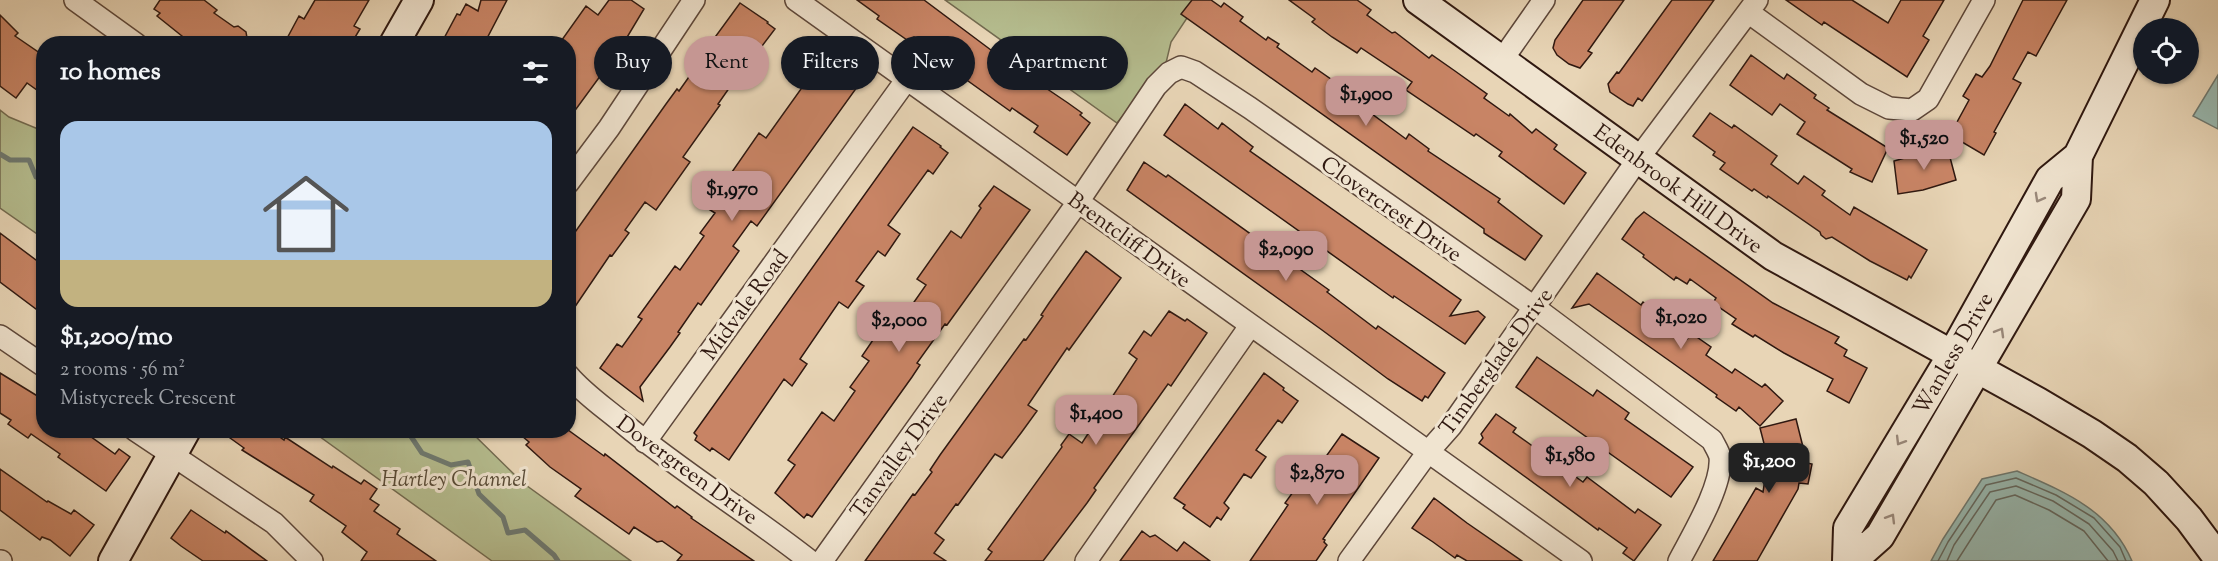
<!DOCTYPE html>
<meta charset="utf-8">
<style>
:root{--surface:#171b24;--page:#242831;--text:#f1f3f6;--muted:#9ea1a6;--line:#363941;--accent:#c59692}
body{margin:0;font-family:"Sorts Mill Goudy",serif;background:var(--page);color:var(--text);height:100vh;display:flex;flex-direction:column;font-size:22px;white-space:nowrap}
*{box-sizing:border-box;margin:0}
p{font-size:20px;color:var(--muted)}
.icon{flex:none;width:33px;height:33px;fill:none;stroke:currentColor;stroke-width:2;stroke-linecap:round;stroke-linejoin:round}
.map{position:relative;flex:1;overflow:hidden}
.panel{position:absolute;left:36px;top:36px;width:540px;height:402px;display:flex;flex-direction:column;background:var(--surface);border-radius:24px;box-shadow:0 2px 4px #0004}
.panel>*{flex:none}
.banner{position:absolute;left:594px;top:36px;width:570px;height:54px;display:flex;gap:12px}
.buttons{position:absolute;left:2133px;top:18px;display:grid;gap:12px}
.buttons a{display:grid;place-items:center;width:66px;height:66px;border-radius:50%;background:var(--surface);box-shadow:0 2px 4px #0004;font-size:30px}
.price{position:absolute;translate:-50% -51px;padding:0 14px;border-radius:12px;background:var(--accent);color:#111;font-size:20px;line-height:39px;filter:drop-shadow(0 2px 3px #0008)}
.price::after{content:'';position:absolute;left:50%;top:36px;width:18px;height:14px;margin-left:-9px;background:inherit;clip-path:polygon(0 0,100% 0,50% 100%)}
.price.active{background:#222;color:#fff}
ul{padding:0;list-style:none}
li{display:grid;align-content:center;gap:12px;height:318px;padding:0 24px}
li+li{border-top:2px solid var(--line)}
li span{display:grid;place-items:center;height:186px;border-radius:18px;color:#555}
li>.icon{margin-inline-start:auto}
span .icon{width:108px;height:108px;fill:#fffc;stroke-width:1}
li b{font-size:26px}
h2{display:flex;justify-content:space-between;align-items:center;height:72px;padding:0 24px;font-size:26px}
.pill{padding:0 21px;border-radius:27px;background:var(--surface);box-shadow:0 2px 4px #0004;font-size:21px;line-height:54px}
.pill.active{background:var(--accent);color:#111}
.map>svg:first-child{display:block}
.green{fill:#b5bd8f;stroke:#726a50;stroke-width:1.5}
.water{fill:#97b8b0;stroke:#6d7870;stroke-width:1.5}
.lines{fill:none;stroke-linecap:round;stroke-linejoin:round}
.shore{stroke:#636860;stroke-width:1.5}
.stream{stroke:#6d7870;stroke-width:5}
.building{fill:#c88465;stroke:#2f1810;stroke-width:1.5}
.street-casing{stroke:#5d473a;stroke-width:24}
.secondary-casing{stroke:#2f1810;stroke-width:32}
.street{stroke:#f0e4d0;stroke-width:21}
.secondary{stroke:#f0e4d0;stroke-width:28}
.oneway{stroke:#99887a}
.labels{text-anchor:middle;stroke-width:6;stroke-linejoin:round;paint-order:stroke}
.street-label{font-size:22px;fill:#2f1810;stroke:#f0e4d0}
.park-label{font-size:22px;font-style:italic;fill:#574a36;stroke:#f0e4d0}
</style>
<div class="map">
<svg width="2218" height="561" viewBox="0 0 2218 561">
<rect width="100%" height="100%" fill="#e8d5b6"/>
<filter id="stains"><feTurbulence type="fractalNoise" baseFrequency=".00333" numOctaves="4"/><feColorMatrix values="0 0 0 0 .2 0 0 0 0 .09 0 0 0 0 .02 0 0 0 .5 -.17"/></filter>
<radialGradient id="worn" r=".72"><stop offset=".6" stop-color="#630" stop-opacity="0"/><stop offset="1" stop-color="#630" stop-opacity=".3"/></radialGradient>
<path class="green" d="M945,0H1199L1171,42L1166,63L1117,123Z
M0,110L9,117L43,131V238L0,208Z
M312,431H470L523,483L631,561H492Z"/>
<path class="water" d="M2218,75V129L2193,116Z
M2017,471C2065,492 2110,510 2132,561H1931L1943,539L1982,479Z"/>
<g class="lines">
<path class="shore" d="M1938,561L1948,542L1986,485L2016,478L2056,495L2094,518L2120,547L2126,561
M1947,561L1954,545L1990,492L2016,486L2053,501L2089,524L2113,551L2118,561
M1957,561L1996,500L2015,495L2049,510L2084,531L2108,561"/>
<path class="stream" d="M0,154L10,160H29L36,177L44,179
M394,430L410,435L422,453L451,465L468,462L479,494L503,517L508,533L525,530L554,555L558,561"/>
</g>
<path class="building" d="M160,0H204L217,10L214,13L234,27L238,26L246,32L248,44H192L157,16L160,13L154,9Z
M315,0H369L354,26L360,29L351,44H284L299,16L304,19Z
M481,0H507L484,44H441L457,14L460,15L466,4L478,11Z
M609,0H631L644,9L620,49L568,120V44H559L586,6L598,15Z
M857,0H924L1003,59L1068,103L1082,113L1080,115L1090,123L1067,155L1034,132L1038,126L1012,108L1010,111L936,58L938,54L914,37L910,42L877,19L879,16Z
M1192,0H1211L1221,7L1224,3L1243,17L1240,21L1266,40L1268,37L1279,44L1277,47L1312,72L1315,68L1335,82L1331,88L1360,108L1361,106L1406,139L1409,134L1429,149L1428,151L1500,199L1498,202L1542,236L1525,260L1484,233V229L1181,14Z
M1289,0H1357L1371,10L1367,15L1392,33L1395,32L1429,58L1432,55L1455,71L1487,94L1484,98L1509,116L1510,114L1532,133L1536,129L1557,145L1554,149L1586,173L1564,204L1499,156L1502,152L1476,134L1474,136L1406,90L1412,82L1361,48L1357,53L1332,37L1312,22L1315,19Z
M1583,0H1624L1588,51L1592,53L1580,68L1569,64L1557,55L1553,48L1555,40Z
M1672,0H1714L1642,101L1638,98L1633,106L1628,104L1610,92L1608,84L1617,72L1619,73Z
M1786,0H1852L1888,23L1901,0H1944L1923,36L1929,40L1907,77L1824,22L1822,25Z
M2023,0H2067L2036,56L2028,52L2013,79L2021,83L1994,132L1996,133L1984,155L1950,135L1969,100L1963,96L1976,74L1982,77L1990,66Z
M740,3L768,22L767,23L775,29L759,50L756,47L730,83L732,84L718,104L720,105L683,157L690,162L656,210L645,202L625,230L629,233L612,256L610,255L568,317V242L666,104L677,89L679,91L696,67L694,66Z
M0,15L18,33L15,36L44,56V95L27,83L16,98L0,86Z
M1751,55L1784,79L1787,74L1816,95L1814,98L1829,108L1827,110L1888,148L1872,182L1850,172L1852,169L1797,134L1805,122L1780,104L1772,115L1730,85Z
M821,61L837,72L839,69L860,83L757,226L751,221L733,246L739,251L701,305L698,303L678,332L680,333L670,347L640,387L643,401L600,368L617,344L622,347L642,319L638,317L675,266L680,270L704,236L700,233L715,213L707,208L759,133L766,138Z
M1185,104L1218,129L1222,123L1253,147L1250,151L1461,300L1450,316L1478,311L1485,317L1465,344L1394,296L1393,298L1164,135Z
M1710,113L1732,128L1734,125L1777,156L1771,164L1798,184L1804,176L1825,191L1822,195L1850,215L1854,207L1927,250L1911,278L1909,276L1907,280L1870,261L1832,237L1826,239L1821,235L1820,232L1768,196L1767,198L1754,189L1752,191L1720,169L1725,163L1713,155L1715,152L1693,136Z
M913,127L941,146L940,147L948,153L933,174L928,170L888,225L900,234L885,256L878,251L856,281L864,286L848,308L839,302L800,359L807,364L792,386L784,379L729,460L712,448L710,451L695,440L697,436L694,433Z
M1947,146L1956,180L1923,190L1898,194L1894,161Z
M1144,162L1166,177L1168,175L1329,290L1327,292L1376,329L1378,326L1445,373L1428,398L1425,396L1422,401L1388,379L1322,330L1127,190Z
M994,186L1030,210L947,325L945,324L917,363L920,365L912,377L812,517L807,514L804,518L775,493L795,465L788,460L822,412L834,421L855,391L850,387L869,361L862,356L877,334L885,340L905,315L926,285L917,279L951,231L961,238L981,208L979,206Z
M1644,212L1773,303L1839,337L1835,343L1847,350L1844,356L1867,368L1849,403L1827,391L1833,379L1784,353L1755,335L1753,337L1732,324L1736,319L1713,303L1716,298L1690,279L1687,284L1676,277L1674,280L1643,257L1644,255L1622,239L1636,219Z
M0,233L44,266V315L0,282Z
M1086,251L1121,278L1069,350L1067,348L1028,405L1037,411L1021,433L1002,458L995,454L958,505L956,504L935,533L944,540L934,553L946,561H865L913,494L915,495L932,472L930,470L940,455L1024,339L1026,340L1043,316L1041,315L1049,303Z
M1597,273L1641,305L1643,302L1663,317L1660,321L1687,339L1691,333L1711,347L1706,355L1732,373L1735,369L1762,387L1765,384L1783,401L1760,426L1739,407L1736,411L1716,397L1717,395L1674,364L1589,304L1572,308Z
M1169,311L1185,321L1187,319L1207,333L1171,386L1168,384L1094,488L1096,490L1087,503L1043,561H985L992,552L988,549L1062,447L1061,445L1069,434L1082,443L1137,359L1129,353L1144,331L1151,336Z
M1537,357L1593,396L1597,390L1629,413L1625,419L1693,467L1671,497L1516,387Z
M0,373L44,400V430H95L90,436L115,454L119,449L130,457L106,491L58,457L60,454L31,434L28,438L8,424L11,420L0,413Z
M1264,373L1284,388L1283,390L1298,401L1282,423L1278,420L1256,450L1266,457L1251,478L1244,474L1224,503L1229,508L1221,520L1217,517L1210,527L1183,508L1185,505L1174,498Z
M1496,414L1516,428L1513,432L1538,450L1541,445L1561,459L1558,464L1583,482L1587,477L1635,513L1638,509L1661,525L1634,561L1623,553L1627,548L1599,528L1598,530L1479,443L1483,438L1481,434Z
M1796,419L1807,463L1812,464L1808,484L1799,483L1798,489L1757,561H1713L1756,488L1763,492L1768,459L1760,428Z
M219,430H270L284,440L285,437L332,468L333,466L361,484L364,480L377,489L370,499L379,505L374,511L400,529L397,534L436,561H361L367,552L342,532L346,526L310,501L314,495L242,450L244,448Z
M515,430H568L604,456L605,454L675,508L677,506L692,517L691,518L754,561H677L682,555L662,541L657,542L634,527L629,534L575,496L581,489L550,467L526,445L529,442Z
M1342,434L1379,458L1323,539L1325,540L1324,542L1327,545L1316,561H1250L1288,505L1285,503L1301,481L1311,488L1332,459L1327,455Z
M0,469L47,502L48,501L71,514L74,510L94,525L70,556L50,540L42,537L40,540L0,510Z
M1434,498L1467,523L1522,561H1467L1457,555L1455,558L1433,542L1412,528Z
M191,510L225,533L226,531L267,561H203L181,546L171,538Z
M1142,531L1150,537L1155,535L1177,551L1184,542L1210,561H1120Z"/>
<g class="lines">
<g class="street-casing">
<path id="street" d="M75,0L136,44
M796,0L1581,561
M1748,12L1861,94L1889,108L1912,110L1928,99L1984,0
M1502,60L1544,0
M568,183L609,128L694,0
M0,336L44,366
M568,375C584,394 605,408 624,424C683,473 749,513 810,561
M135,430L274,523L312,561
M645,442L907,79
M0,561H1
M822,561L1078,202L1156,86L1169,73L1181,67L1195,72L1250,108L1534,307L1712,440C1715,446 1719,452 1720,457C1723,485 1692,536 1679,561
M1086,561L1250,326
M1349,561L1428,452L1451,426L1638,159L1757,0"/>
</g>
<g class="secondary-casing">
<path id="secondary" d="M1418,0L1773,256L2038,402L2092,434L2127,458L2156,483L2189,519L2218,558
M394,44L419,0
M113,561L186,430
M1847,561L1848,528L1952,355L2050,179L2078,156
M1852,561L1880,536L2076,199L2078,156L2155,0"/>
</g>
<use href="#street" class="street"/>
<use href="#secondary" class="secondary"/>
</g>
<defs><path id="oneway-chevron" d="M-2-3.5L2.5 0L-2 3.5" fill="none" stroke-width="1.6" stroke-linecap="round" stroke-linejoin="round" transform="scale(1.5)"/></defs>
<g class="oneway">
<use href="#oneway-chevron" transform="translate(2039 198) rotate(119)"/>
<use href="#oneway-chevron" transform="translate(2000 332) rotate(-60)"/>
<use href="#oneway-chevron" transform="translate(1900 441) rotate(121)"/>
<use href="#oneway-chevron" transform="translate(1891 518) rotate(-59)"/>
</g>
<g class="labels">
<g class="street-label">
<text transform="translate(1679 188) rotate(36)" y="8">Edenbrook Hill Drive</text>
<text transform="translate(1392 208) rotate(35)" y="8">Clovercrest Drive</text>
<text transform="translate(1130 239) rotate(36)" y="8">Brentcliff Drive</text>
<text transform="translate(744 304) rotate(-54)" y="8">Midvale Road</text>
<text transform="translate(1952 353) rotate(-60)" y="8">Wanless Drive</text>
<text transform="translate(1495 361) rotate(-54)" y="8">Timberglade Drive</text>
<text transform="translate(898 455) rotate(-54)" y="8">Tanvalley Drive</text>
<text transform="translate(688 469) rotate(36)" y="8">Dovergreen Drive</text>
</g>
<g class="park-label">
<text x="454" y="486">Hartley Channel</text>
</g>
</g>
<rect width="100%" height="100%" filter="url(#stains)"/>
<rect width="100%" height="100%" fill="url(#worn)"/>
</svg>
<div class="buttons">
<a><svg class="icon" aria-label="locate" viewBox="0 0 24 24"><circle cx="12" cy="12" r="6"/><path d="M12 2v4M12 18v4M2 12h4M18 12h4"/></svg></a>
</div>
<b class="price" style="left:1366px;top:127px">$1,900</b>
<b class="price" style="left:1924px;top:171px">$1,520</b>
<b class="price" style="left:732px;top:222px">$1,970</b>
<b class="price" style="left:1286px;top:282px">$2,090</b>
<b class="price" style="left:1681px;top:350px">$1,020</b>
<b class="price" style="left:899px;top:353px">$2,000</b>
<b class="price" style="left:1096px;top:446px">$1,400</b>
<b class="price" style="left:1570px;top:488px">$1,580</b>
<b class="price active" style="left:1769px;top:494px">$1,200</b>
<b class="price" style="left:1317px;top:506px">$2,870</b>
<div class="banner">
<a class="pill">Buy</a>
<a class="pill active">Rent</a>
<a class="pill">Filters</a>
<a class="pill">New</a>
<a class="pill">Apartment</a>
</div>
<section class="panel">
<h2>10 homes<svg class="icon" aria-label="filters" viewBox="0 0 24 24"><path d="M4 7h16M4 17h16"/><circle cx="9" cy="7" r="2"/><circle cx="15" cy="17" r="2"/></svg></h2>
<ul>
<li><span style="background:linear-gradient(#a9c7e8 75%,#c2b280 0)"><svg class="icon" aria-label="home" viewBox="0 0 24 24"><path d="M3 11l9-7 9 7M6 9v11h12V9"/></svg></span><div><b>$1,200/mo</b><p>2 rooms · 56 m²</p><p>Mistycreek Crescent</p></div></li>
</ul>
</section>
</div>
